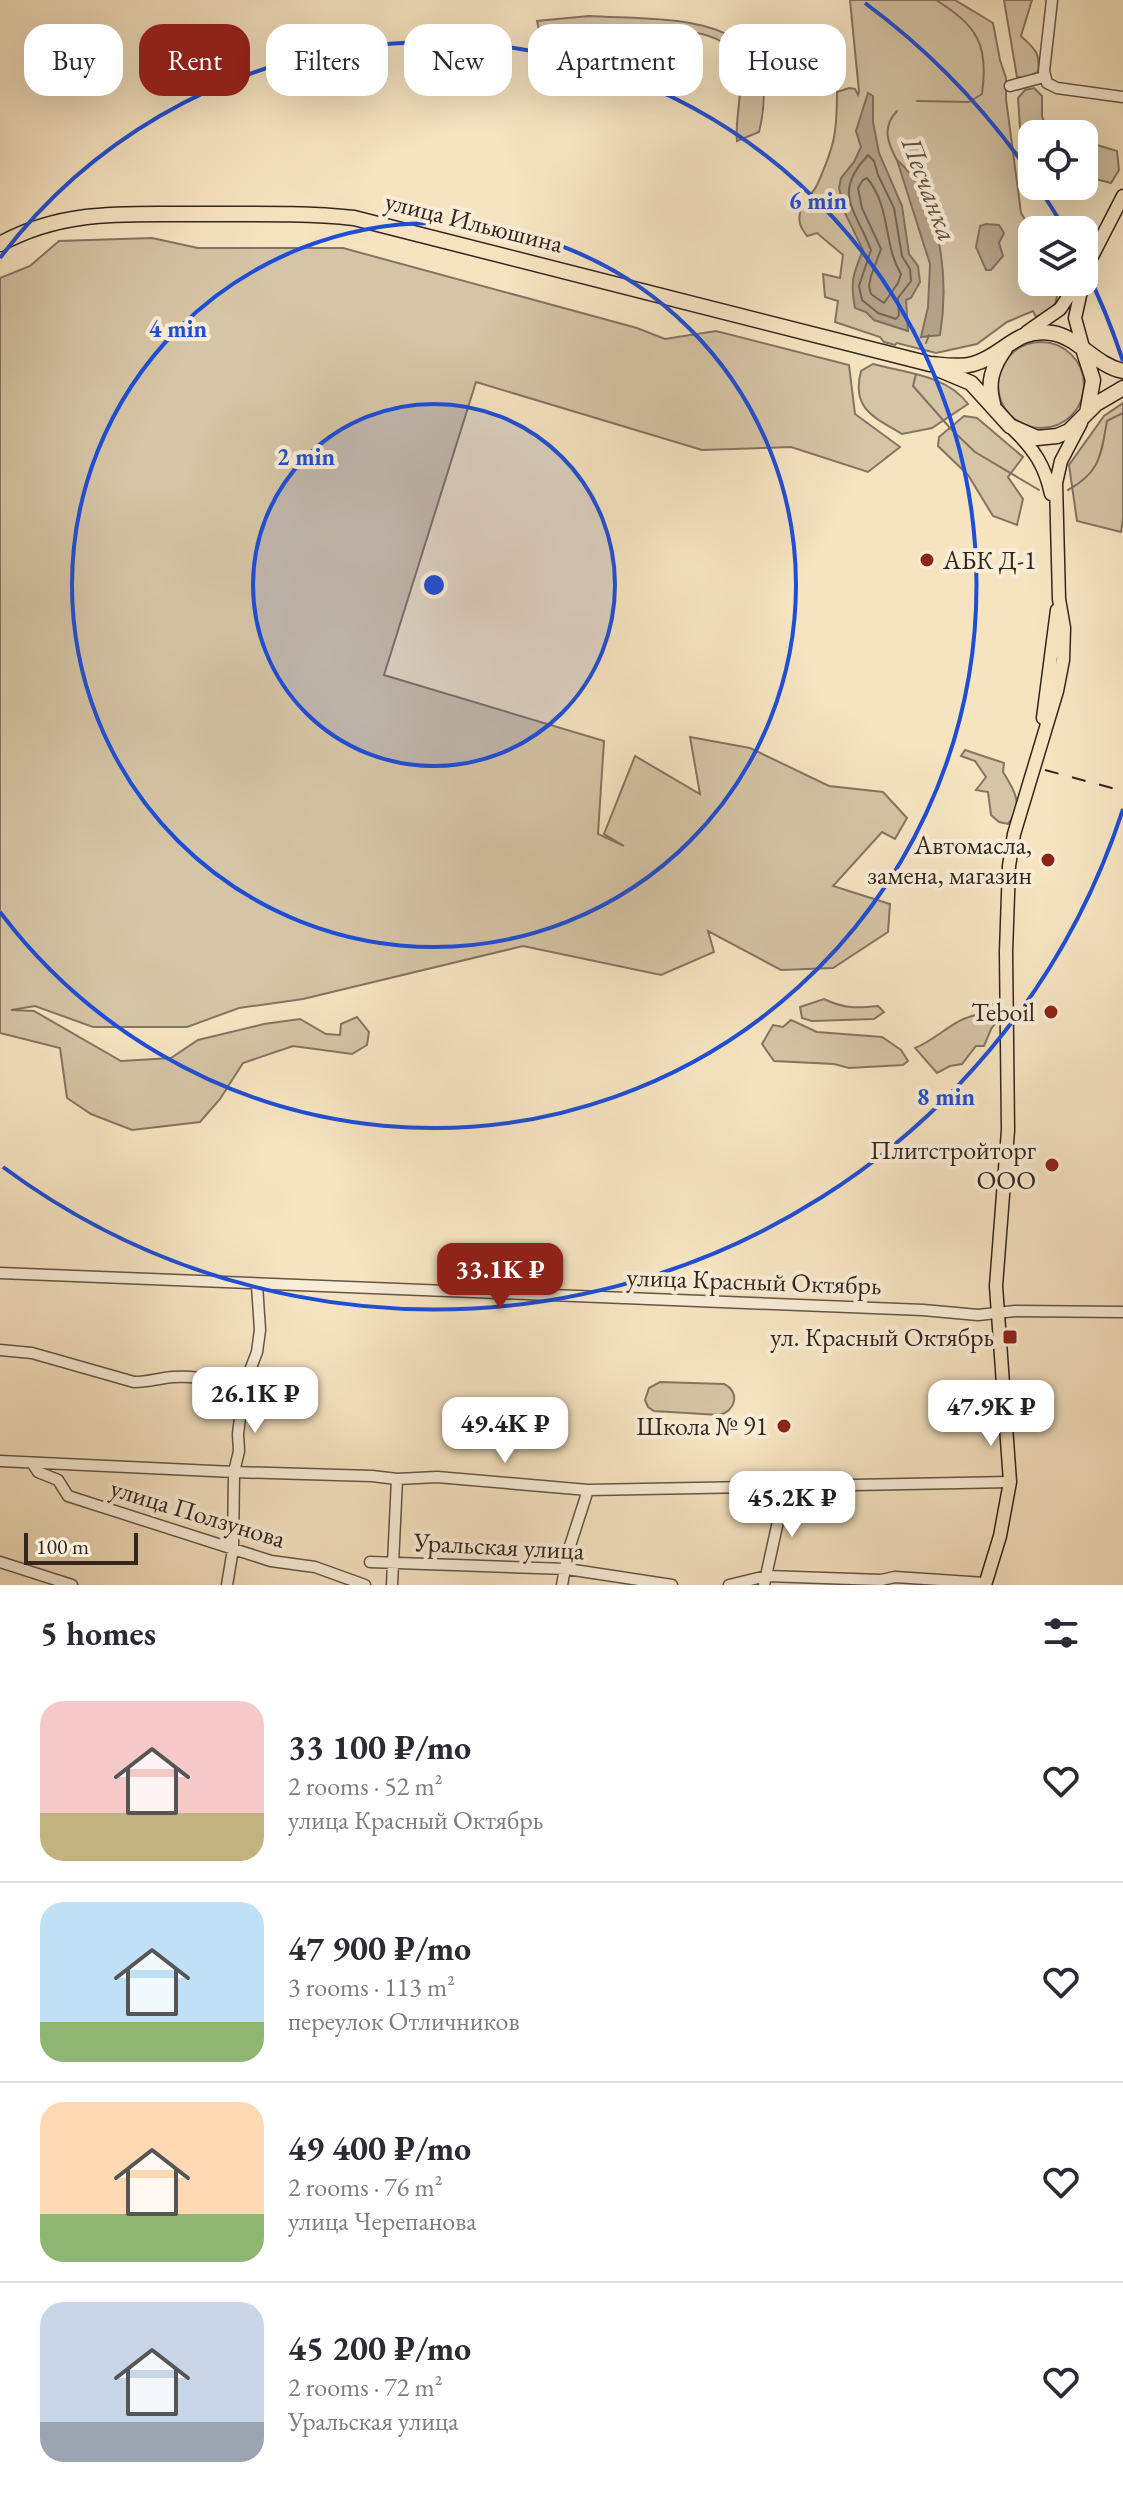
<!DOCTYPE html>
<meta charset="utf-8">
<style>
:root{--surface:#fff;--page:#f7f7f7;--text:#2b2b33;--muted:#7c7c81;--line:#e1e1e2;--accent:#8f2418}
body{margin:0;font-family:"EB Garamond",serif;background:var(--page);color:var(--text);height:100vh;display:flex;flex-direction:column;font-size:30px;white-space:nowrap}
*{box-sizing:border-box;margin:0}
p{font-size:26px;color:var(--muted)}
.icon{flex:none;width:44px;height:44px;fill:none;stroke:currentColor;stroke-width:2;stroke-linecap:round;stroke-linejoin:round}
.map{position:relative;height:1585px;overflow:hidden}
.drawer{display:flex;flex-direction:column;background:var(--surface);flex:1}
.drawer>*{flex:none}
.guide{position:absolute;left:24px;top:24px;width:1076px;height:72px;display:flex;gap:16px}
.controls{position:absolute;left:1018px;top:120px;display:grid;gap:16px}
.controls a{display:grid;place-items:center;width:80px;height:80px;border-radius:16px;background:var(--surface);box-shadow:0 8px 32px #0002;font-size:40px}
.scale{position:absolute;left:24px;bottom:20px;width:114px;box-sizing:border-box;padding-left:8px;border:4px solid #33251f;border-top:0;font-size:22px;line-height:28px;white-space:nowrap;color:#33251f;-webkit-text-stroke:6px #f9edd7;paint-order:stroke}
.price{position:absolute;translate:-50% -68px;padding:0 18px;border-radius:16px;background:#fff;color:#222;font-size:26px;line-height:52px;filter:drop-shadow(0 2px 4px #0008)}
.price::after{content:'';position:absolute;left:50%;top:48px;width:24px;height:18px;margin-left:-12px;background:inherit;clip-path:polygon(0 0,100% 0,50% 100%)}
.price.active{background:var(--accent);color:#fff}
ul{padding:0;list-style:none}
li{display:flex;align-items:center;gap:24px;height:200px;padding:0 40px}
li+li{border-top:2px solid var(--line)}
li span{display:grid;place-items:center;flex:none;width:224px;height:160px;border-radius:24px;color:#555}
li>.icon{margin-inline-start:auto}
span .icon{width:96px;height:96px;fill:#fffc;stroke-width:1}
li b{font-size:34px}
h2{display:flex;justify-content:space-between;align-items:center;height:96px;padding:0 40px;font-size:34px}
.pill{padding:0 28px;border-radius:24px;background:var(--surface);box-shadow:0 8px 32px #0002;font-size:28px;line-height:72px}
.pill.active{background:var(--accent);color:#fff}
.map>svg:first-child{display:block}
.green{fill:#d5c4a5;stroke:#847462;stroke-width:2}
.water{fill:#b4a38a;stroke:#80715f;stroke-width:2}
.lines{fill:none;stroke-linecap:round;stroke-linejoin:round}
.shore{stroke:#746454;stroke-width:2}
.stream{stroke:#80715f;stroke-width:2}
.minor-casing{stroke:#645548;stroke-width:13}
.major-casing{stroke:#33251f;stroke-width:15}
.highway-casing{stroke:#33251f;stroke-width:17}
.minor{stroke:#f9edd7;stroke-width:10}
.major{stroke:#f6e4c1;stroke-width:12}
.highway{stroke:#f6e4c1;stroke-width:14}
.rail{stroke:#33251f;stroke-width:2;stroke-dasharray:14 14;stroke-linecap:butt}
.ring{fill:none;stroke:#1d4ed8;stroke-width:4}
.poi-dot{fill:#8f2418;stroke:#f9edd7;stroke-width:3}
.labels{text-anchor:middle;stroke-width:8;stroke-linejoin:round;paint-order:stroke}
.street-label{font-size:26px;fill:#33251f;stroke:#f9edd7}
.poi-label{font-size:26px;fill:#33251f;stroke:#f9edd7;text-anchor:end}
.water-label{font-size:28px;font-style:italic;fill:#605144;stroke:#f9edd7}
.centre{fill:#1d4ed8;stroke:#f9edd7;stroke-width:4}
.ring-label{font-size:24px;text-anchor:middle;font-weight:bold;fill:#1d4ed8;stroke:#f9edd7;stroke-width:8;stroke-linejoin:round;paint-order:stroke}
</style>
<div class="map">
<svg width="1123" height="1585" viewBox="0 0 1123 1585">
<rect width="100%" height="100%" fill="#f6e4c1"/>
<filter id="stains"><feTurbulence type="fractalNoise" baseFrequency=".0025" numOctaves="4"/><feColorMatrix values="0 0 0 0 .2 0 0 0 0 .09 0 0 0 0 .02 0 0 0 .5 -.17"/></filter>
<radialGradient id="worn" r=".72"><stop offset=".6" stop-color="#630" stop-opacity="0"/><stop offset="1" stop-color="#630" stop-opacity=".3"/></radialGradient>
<path class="green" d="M850,0H955L993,23L1000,60L1006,78V99L1021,213L1032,231V282H1052L1057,296L1054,309L1036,317L1033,311L1007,322L977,344L936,353L897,343L895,345L884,342L880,337L835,322L838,301L825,297L823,274L840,278L843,255L817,233L807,236C801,228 798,223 800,213C802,202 812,195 817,185C834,147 837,134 837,92L849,88L855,89L858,95L859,92Z
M1004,0H1032L1021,36C1034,48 1041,53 1038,72L1026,78L1017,77Z
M589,16C672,21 789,9 759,132L737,141C734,114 748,82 733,56C731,52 726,45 722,42C692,22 576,26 539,30L537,21Z
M1034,88L1042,96V116L1048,134H1032V162L1022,157L1018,98L1025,90Z
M1097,145L1117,151L1119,170L1111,183L1084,176V149Z
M152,238L198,248H343L637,328L665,339L716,331L849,365L855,414L900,447L868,472L791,447L702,450L476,382L384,675L604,741L598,834L624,846L604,834L635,756L700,794L690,737L750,748L829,786L883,792L907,818L895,839L882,832L833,886L890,904L888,932L833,968L781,970L708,931L714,952L661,975L523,946L303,999L239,1008L187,1027H93L35,1006L11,1010L34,1011L121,1061L171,1058L198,1040L264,1024L300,1019L326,1034L340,1035L341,1024L357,1017L369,1032L367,1045L352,1054L293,1046L243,1063L220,1099L200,1122L132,1130L91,1114L67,1098L60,1048L0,1033V278L30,266L59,241Z
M998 385a43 43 0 1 1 86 0a43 43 0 1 1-86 0Z
M873,364C906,373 947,375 968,404L932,428L902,434C874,417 851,409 861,371Z
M1123,403V518L1121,532L1077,521L1069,465L1104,416Z
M964,416L977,418L1023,457L1008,477L1023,499L1017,525L993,516L968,475L938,446L939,437Z
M965,750L1004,763L1003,772C1015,791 1024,805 1008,824L999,822L991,815L988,792L976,790L986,777L975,761L961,756Z
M824,999C844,1009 858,1008 878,1006L884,1012L874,1019L812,1021L802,1018L800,1007Z
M989,1004H994L998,1020L991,1029L984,1046H976L962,1064L950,1066L937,1073L915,1048C940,1038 955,1016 983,1014Z
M791,1020L817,1032L882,1037L901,1050L908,1061L903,1065L849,1068L834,1064L774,1061L762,1044L773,1025L783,1027Z
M660,1382L724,1384C741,1392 735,1412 719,1415L654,1411L648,1407L645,1400L649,1388Z"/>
<path class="water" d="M868,93L873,96V122L879,153L902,206L909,254L918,266L920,282L911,298L906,300L908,331L874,320L866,312L855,308C850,282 853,274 863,250L845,213L839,188L841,178L854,162L861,147L856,131Z
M897,160C942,198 949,281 940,335L921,337L928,307L930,264Z
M986,224L999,225L1004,233L999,243L1003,256L991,270H986L976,247L980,226Z"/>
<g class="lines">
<path class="shore" d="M868,155L874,161L878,175L894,208L902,256L910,269L911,281L898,298L899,315L896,319L878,313L862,300L859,286L871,250C855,208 832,194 868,155Z
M867,178C891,207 883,244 901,274L898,283L884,303L871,294L869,286L871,276L881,249L862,208L858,188L863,180Z"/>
<path class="stream" d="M917,101L969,102L982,94C989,44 977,26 936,0
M897,111C881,128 888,144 898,162
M926,343L929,335
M916,374L913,386L951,429L975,452L1039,490
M1068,490C1101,472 1101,454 1107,421L1123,413"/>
<g class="minor-casing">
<path id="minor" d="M1052,0L1044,71L1047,83L1057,88L1123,97
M1010,86L1044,77
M0,1273L923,1310L978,1315L1015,1311L1123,1312
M0,1350L32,1353L134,1382C148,1382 160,1378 173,1377C196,1375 221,1382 244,1386
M0,1461L234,1472L372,1476L397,1479L437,1477L588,1490L1010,1482
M32,1463L38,1472L58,1480L68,1496L271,1561L315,1567L365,1585
M0,1562L72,1585
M370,1562L567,1569L672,1585
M227,1585L233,1549L234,1472L239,1451L238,1434L244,1386L257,1352L260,1330L257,1285
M392,1585L397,1479
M562,1585L568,1552L588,1490
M729,1585L767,1576L881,1580L895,1577L985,1583
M764,1585L786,1485"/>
</g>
<g class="major-casing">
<path id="major" d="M1084,272L1123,196
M1083,282L1075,318L1084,351
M1027,332L1060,309L1078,282
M1013,429C1034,449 1045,466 1051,494
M1043,718L1057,610
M985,1585L1000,1536L1010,1482L996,1286L1008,1130L1006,952L1009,866L1014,834L1057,691L1063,660L1064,628L1059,599L1056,483L1061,461L1081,423"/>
</g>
<g class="highway-casing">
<path id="highway" d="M0,244C68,207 133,215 208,214C257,214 306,213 354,218L930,364C944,365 959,368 973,364C1004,356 1015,327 1052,333C1078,337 1095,365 1123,371
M1084,352L1093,380L1087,413
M940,370L971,383L1010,426L1037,438L1057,436L1069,431L1096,404L1123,388
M993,404C987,383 992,367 1005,349"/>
</g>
<use href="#minor" class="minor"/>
<use href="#major" class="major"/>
<use href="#highway" class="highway"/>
<path class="rail" d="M1045,770L1123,791"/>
</g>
<circle cx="434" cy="585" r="181" fill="#1d4ed8" fill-opacity=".12"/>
<g class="ring">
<circle cx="434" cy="585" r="181"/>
<circle cx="434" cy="585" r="362"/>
<path d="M0 258A543 543 0 1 1 0 912"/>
<path d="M1123 809A724 724 0 0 1 3 1167M865 3A724 724 0 0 1 1031 175M1041 191A724 724 0 0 1 1064 228M1085 268A724 724 0 0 1 1123 361"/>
</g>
<g class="poi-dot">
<circle cx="927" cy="560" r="8"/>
<circle cx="1048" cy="860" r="8"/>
<circle cx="1051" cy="1012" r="8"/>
<circle cx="1052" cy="1165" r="8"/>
<rect x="1002" y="1329" width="16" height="16" rx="4"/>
<circle cx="784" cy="1426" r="8"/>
</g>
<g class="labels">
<g class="street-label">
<text transform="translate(474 222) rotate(14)" y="9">улица Ильюшина</text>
<text transform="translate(754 1281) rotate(2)" y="9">улица Красный Октябрь</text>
<text transform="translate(198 1513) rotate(17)" y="9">улица Ползунова</text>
<text transform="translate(499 1546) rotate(3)" y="9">Уральская улица</text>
</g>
<g class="poi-label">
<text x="943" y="569" text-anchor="start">АБК Д-1</text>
<text x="1032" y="854">Автомасла,<tspan x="1032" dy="30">замена, магазин</tspan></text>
<text x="1035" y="1021">Teboil</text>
<text x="1036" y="1159">Плитстройторг<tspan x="1036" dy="30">ООО</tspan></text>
<text x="994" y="1346">ул. Красный Октябрь</text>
<text x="768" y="1435">Школа № 91</text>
</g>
<g class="water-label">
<text transform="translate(930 189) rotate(69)" y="10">Песчанка</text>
</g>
</g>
<circle cx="434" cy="585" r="12" class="centre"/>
<g class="ring-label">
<text x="818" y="209">6 min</text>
<text x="178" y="337">4 min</text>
<text x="306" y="465">2 min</text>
<text x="946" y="1105">8 min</text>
</g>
<rect width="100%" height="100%" filter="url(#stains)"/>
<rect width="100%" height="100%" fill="url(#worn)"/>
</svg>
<div class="controls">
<a><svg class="icon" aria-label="locate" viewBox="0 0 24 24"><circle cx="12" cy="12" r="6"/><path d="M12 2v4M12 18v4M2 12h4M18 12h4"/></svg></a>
<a><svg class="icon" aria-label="layers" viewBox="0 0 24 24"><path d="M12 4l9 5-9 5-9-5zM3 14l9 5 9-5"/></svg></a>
</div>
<div class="scale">100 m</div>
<b class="price active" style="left:500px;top:1311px">33.1K ₽</b>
<b class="price" style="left:255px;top:1435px">26.1K ₽</b>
<b class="price" style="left:991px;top:1448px">47.9K ₽</b>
<b class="price" style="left:505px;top:1465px">49.4K ₽</b>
<b class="price" style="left:792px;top:1539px">45.2K ₽</b>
<div class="guide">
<a class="pill">Buy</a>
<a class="pill active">Rent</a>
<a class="pill">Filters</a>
<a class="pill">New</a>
<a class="pill">Apartment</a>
<a class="pill">House</a>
</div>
</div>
<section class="drawer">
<h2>5 homes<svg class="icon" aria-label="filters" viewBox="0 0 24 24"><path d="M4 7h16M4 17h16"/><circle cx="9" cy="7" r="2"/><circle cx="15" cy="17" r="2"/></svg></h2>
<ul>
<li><span style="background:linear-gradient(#f6c9c9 70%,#c2b280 0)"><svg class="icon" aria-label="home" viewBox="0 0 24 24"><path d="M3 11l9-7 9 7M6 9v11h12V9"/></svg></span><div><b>33 100 ₽/mo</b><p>2 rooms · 52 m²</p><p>улица Красный Октябрь</p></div><svg class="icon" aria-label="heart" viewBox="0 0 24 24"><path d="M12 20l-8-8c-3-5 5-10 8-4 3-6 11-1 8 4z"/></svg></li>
<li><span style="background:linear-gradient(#bfe0f5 75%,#8fb573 0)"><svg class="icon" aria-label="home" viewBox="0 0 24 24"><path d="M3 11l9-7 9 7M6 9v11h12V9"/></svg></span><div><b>47 900 ₽/mo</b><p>3 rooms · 113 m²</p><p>переулок Отличников</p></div><svg class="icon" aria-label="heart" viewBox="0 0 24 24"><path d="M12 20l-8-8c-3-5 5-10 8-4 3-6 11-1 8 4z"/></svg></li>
<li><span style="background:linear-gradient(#ffd9b3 70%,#8fb573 0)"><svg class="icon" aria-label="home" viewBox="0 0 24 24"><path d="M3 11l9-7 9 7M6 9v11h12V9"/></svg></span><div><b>49 400 ₽/mo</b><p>2 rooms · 76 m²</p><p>улица Черепанова</p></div><svg class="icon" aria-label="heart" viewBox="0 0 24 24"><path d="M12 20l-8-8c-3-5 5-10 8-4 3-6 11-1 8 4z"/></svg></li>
<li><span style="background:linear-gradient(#c9d6e8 75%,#9aa5b1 0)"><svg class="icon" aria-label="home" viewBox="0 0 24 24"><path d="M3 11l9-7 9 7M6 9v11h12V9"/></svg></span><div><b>45 200 ₽/mo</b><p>2 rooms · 72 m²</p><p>Уральская улица</p></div><svg class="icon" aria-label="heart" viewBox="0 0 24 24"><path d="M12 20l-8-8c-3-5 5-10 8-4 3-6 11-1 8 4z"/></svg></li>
</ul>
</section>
